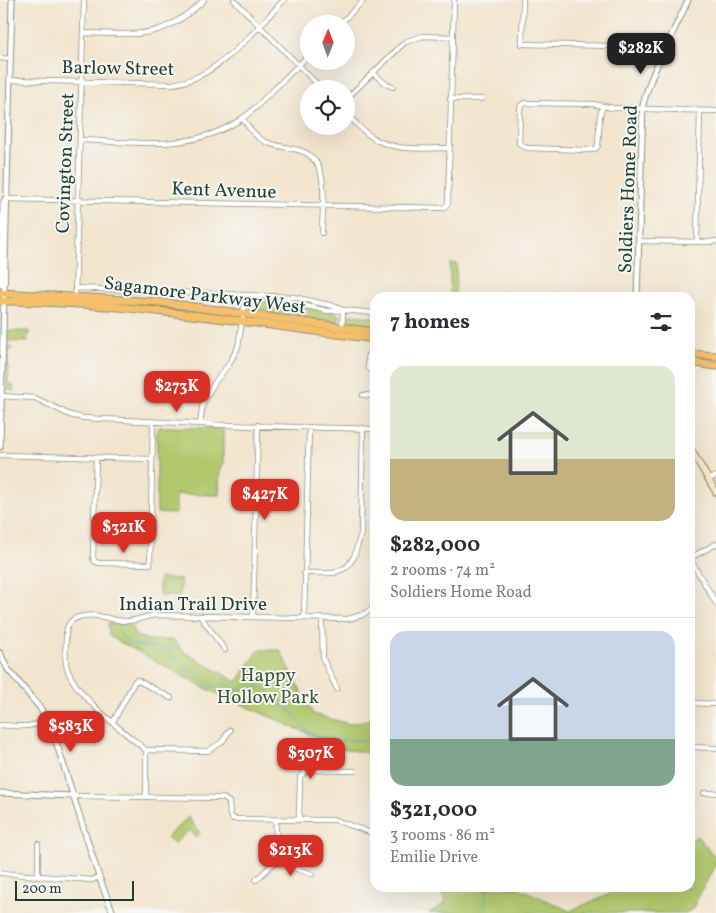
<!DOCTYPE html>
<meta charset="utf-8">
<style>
:root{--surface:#fff;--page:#f7f7f7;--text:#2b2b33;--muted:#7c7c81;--line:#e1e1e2;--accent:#d93025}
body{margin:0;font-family:Vollkorn,serif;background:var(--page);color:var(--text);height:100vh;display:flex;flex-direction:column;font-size:19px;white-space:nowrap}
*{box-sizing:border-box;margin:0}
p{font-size:16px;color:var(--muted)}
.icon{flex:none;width:28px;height:28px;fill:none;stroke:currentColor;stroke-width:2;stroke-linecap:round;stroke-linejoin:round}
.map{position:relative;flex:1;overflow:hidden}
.side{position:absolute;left:370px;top:292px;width:325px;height:600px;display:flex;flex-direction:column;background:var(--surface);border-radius:15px;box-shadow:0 5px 20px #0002}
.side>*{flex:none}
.needle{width:32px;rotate:1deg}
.tools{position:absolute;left:300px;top:15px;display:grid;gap:10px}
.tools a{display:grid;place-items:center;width:55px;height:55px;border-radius:50%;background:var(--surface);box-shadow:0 5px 20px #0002;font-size:25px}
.scale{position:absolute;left:15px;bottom:12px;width:119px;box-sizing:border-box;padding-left:5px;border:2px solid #1f3d34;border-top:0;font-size:14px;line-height:18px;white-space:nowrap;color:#1f3d34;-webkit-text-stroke:4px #f6f6f2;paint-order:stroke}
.price{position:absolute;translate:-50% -42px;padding:0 11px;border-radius:10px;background:var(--accent);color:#fff;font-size:16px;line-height:32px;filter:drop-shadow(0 1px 2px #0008)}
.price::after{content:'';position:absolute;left:50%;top:30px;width:15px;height:11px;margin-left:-8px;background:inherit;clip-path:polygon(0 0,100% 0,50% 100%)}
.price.active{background:#222;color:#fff}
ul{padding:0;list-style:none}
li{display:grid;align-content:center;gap:10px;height:265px;padding:0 20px}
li+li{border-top:1px solid var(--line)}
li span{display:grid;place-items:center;height:155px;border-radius:15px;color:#555}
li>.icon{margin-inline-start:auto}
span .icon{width:90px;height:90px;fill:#fffc;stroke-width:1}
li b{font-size:21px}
h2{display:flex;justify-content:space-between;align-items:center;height:60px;padding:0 20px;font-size:21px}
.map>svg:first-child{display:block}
.green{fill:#b2c86d;stroke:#688250}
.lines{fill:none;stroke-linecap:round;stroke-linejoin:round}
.stream{stroke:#51aecf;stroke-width:1}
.minor-casing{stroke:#889181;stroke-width:6}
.tertiary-casing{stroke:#889181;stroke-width:7}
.secondary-casing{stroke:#889181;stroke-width:8}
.trunk-casing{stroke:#889181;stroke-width:9}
.minor{stroke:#fff;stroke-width:4.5}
.tertiary{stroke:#fff;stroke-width:5}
.secondary{stroke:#fbe6c4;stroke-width:5.5}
.trunk{stroke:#f6c06b;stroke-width:7}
.labels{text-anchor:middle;stroke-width:4;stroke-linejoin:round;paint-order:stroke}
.street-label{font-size:19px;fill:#1f3d34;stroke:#f6f6f2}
.park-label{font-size:19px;fill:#3c593f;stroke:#f6f6f2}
</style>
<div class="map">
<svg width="716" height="913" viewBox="0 0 716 913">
<rect width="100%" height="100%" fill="#f6f6f2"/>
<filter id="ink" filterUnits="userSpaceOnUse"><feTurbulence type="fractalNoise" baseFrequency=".02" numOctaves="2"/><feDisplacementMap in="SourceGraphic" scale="10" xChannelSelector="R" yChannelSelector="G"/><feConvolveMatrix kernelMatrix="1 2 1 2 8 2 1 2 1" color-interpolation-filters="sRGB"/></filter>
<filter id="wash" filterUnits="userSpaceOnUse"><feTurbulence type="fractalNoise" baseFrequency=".0096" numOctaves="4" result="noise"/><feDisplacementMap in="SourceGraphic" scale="20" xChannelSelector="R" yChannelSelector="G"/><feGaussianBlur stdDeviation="1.12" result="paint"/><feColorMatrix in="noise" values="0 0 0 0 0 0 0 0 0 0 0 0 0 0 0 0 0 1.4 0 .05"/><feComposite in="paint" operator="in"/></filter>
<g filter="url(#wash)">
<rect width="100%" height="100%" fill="#f2e5ce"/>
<path class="green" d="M450,263L457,264L455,297H450Z
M254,300L282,302L335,313L339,315V320L335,323L253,310L251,309V302Z
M349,315L375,317V328L349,325L345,320L346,317Z
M7,331H29V335L26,336L28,342L7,341Z
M10,346L12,348L8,353V385L9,386L11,384L13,385L14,391L9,390L7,387V347Z
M159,427L223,428V466L220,467L219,495L176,494V514L157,513V429Z
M159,578L180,579V596H159Z
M108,623L131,625L135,635L147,640H174L182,651L237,682L259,650H280L313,714L349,724L375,718V754L343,749L205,688L109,636Z
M188,817L200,833L196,837L189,830L174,844L167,837Z
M697,836L716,858V863L692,909L686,913H429L446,903L440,888H519L570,911L624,888H690V842Z"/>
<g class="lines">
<path class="stream" d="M120,631L122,637L130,644L170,650L185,668L197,674L207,685L218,687L221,684H227L238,690L256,687L265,688L296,716L306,730L321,737L335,740H358L375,743
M485,913V903L488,888"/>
</g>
</g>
<g filter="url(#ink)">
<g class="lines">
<g class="minor-casing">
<path id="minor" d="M234,0L322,89
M523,0L522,44L658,47L665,49
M340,24L364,0
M83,33C138,34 161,41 204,0
M0,58L10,59
M373,73L386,84L393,87
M10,80L172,84C216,80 255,30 284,0
M346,99L405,42L423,36L453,37
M450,99H481
M603,106L600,115L598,146L595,149L587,150L527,148L519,143L520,109L521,105L525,103L593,104L613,108L716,111
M346,113C354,121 362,131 372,137C393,152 424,148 449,148
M242,118C249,127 254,136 264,141C284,152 313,142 321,174C326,192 322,214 322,233
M80,140C138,142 191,153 243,118C252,112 260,103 268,95C282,82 295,68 309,55
M6,199L444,208L448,203L454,0
M639,241L709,242L716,241
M697,242L700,111
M75,288L293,297L333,306L343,310
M75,296L84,0
M273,297L277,299L328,311L343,310L375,313
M342,329L343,310
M368,355V368L375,372
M363,395L375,396
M0,396L35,398L70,415L83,418L223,425L375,429
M200,424L203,402L215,382L229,364L238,347L246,296
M0,455L152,459
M96,458L93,557L94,561L99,563L150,564L153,422
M709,479L716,476
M690,558L716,544
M690,559L716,603
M304,573H334L347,567L354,557L361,534L363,428
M200,616L225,650
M253,617L258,425
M304,618L309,427
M322,619L323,659L337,689
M690,703L716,704
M113,722L135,681L137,680L171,698
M0,725C17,726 32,729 47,719
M690,747L716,748
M146,750L208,751L222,742L230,730
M704,793H716
M73,796L223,798L229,802L230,815L233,819L335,820L375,834
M146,797V750C123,731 76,697 67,668C64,658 66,647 66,637C66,628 68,620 79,617C93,612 110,620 124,621C134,622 144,617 154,615L348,619L362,615L375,607
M299,820L300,777L307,770L354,771
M275,862L312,874
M0,873L92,880L99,877
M38,877V844
M256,880L275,862L276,820"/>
</g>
<g class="tertiary-casing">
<path id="tertiary" d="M0,284L3,205L5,199
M637,298L643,105C652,68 673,35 688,0
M0,447L12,0
M0,653L7,668L40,708L52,729L99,877L113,913
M0,793L73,796"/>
</g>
<g class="secondary-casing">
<path id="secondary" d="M690,448L716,492"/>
</g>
<g class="trunk-casing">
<path id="trunk" d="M0,293L159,302L375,332
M0,301C126,302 250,323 375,339
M690,354L716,356
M690,362L716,366"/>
</g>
<use href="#minor" class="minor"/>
<use href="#tertiary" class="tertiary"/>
<use href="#secondary" class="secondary"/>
<use href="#trunk" class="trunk"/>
</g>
</g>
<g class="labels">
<g class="street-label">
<text transform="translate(118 67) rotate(1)" y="7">Barlow Street</text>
<text transform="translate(64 163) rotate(-88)" y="7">Covington Street</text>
<text transform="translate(224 189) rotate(2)" y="7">Kent Avenue</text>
<text transform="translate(627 189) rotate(-88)" y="7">Soldiers Home Road</text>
<text transform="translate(205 294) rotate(7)" y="7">Sagamore Parkway West</text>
<text x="193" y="610">Indian Trail Drive</text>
</g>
<g class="park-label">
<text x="268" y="681">Happy<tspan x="268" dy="22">Hollow Park</tspan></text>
</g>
</g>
</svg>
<div class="tools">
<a><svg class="needle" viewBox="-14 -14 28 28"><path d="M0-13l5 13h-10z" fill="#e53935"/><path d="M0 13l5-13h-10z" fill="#7c7c81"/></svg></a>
<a><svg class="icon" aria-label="locate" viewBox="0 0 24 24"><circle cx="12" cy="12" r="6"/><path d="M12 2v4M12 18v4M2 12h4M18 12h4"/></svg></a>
</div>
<div class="scale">200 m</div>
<b class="price active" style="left:641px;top:75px">$282K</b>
<b class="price" style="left:177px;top:413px">$273K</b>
<b class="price" style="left:265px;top:521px">$427K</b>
<b class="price" style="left:124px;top:554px">$321K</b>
<b class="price" style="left:71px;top:753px">$583K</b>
<b class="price" style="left:311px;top:780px">$307K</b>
<b class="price" style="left:291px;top:877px">$213K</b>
<section class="side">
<h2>7 homes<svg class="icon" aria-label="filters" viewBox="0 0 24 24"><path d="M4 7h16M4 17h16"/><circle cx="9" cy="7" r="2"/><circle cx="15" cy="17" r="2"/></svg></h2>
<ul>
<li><span style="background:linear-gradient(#dfe7d0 60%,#c2b280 0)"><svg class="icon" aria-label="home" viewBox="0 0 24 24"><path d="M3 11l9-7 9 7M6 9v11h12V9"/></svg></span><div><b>$282,000</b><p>2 rooms · 74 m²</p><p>Soldiers Home Road</p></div></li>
<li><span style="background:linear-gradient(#c9d6e8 70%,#7fa58c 0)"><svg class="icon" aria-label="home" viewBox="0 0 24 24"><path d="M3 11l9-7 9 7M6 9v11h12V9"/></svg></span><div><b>$321,000</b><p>3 rooms · 86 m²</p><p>Emilie Drive</p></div></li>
</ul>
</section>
</div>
